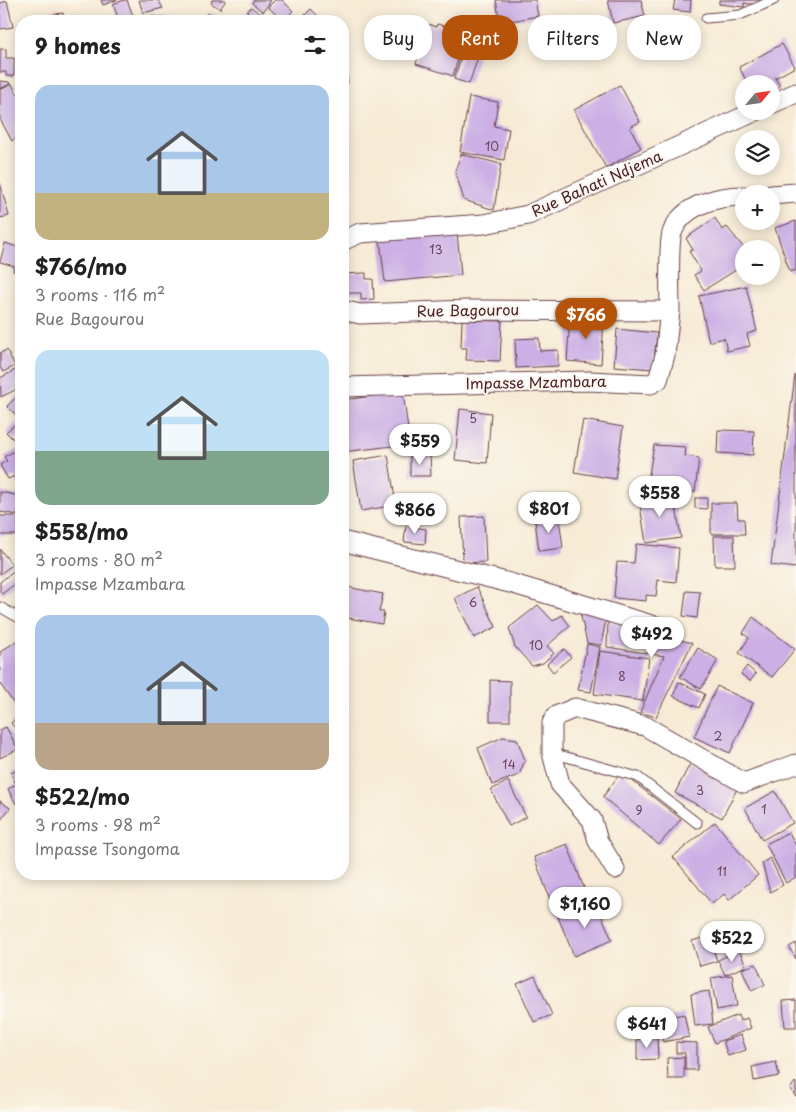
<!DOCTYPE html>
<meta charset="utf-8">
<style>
:root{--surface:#fff;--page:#f2f2f2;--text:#222;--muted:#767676;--accent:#b45309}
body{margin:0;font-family:"Playpen Sans",sans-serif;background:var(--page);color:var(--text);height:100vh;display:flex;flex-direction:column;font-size:19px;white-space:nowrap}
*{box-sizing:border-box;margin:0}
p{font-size:16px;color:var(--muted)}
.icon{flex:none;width:28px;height:28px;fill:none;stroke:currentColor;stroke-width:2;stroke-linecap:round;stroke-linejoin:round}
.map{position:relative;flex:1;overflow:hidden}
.panel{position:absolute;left:15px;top:15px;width:334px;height:865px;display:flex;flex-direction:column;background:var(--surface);border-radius:20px;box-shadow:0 2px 12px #0003}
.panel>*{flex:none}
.hud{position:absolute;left:364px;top:15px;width:356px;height:45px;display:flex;gap:10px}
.needle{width:32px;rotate:61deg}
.buttons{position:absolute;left:735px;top:75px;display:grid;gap:10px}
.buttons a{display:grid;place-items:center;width:45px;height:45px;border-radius:50%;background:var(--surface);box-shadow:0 2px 12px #0003;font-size:25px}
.price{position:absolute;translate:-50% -42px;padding:0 11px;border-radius:18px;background:#fff;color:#222;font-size:16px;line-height:32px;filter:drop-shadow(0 1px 2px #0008)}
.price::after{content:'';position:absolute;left:50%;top:30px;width:15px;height:11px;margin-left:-8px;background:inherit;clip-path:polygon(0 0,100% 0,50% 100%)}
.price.selected{background:var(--accent);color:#fff}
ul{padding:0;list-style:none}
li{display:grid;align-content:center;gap:10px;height:265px;padding:0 20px}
li span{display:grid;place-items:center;height:155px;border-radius:15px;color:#555}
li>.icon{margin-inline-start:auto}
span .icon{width:90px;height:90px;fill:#fffc;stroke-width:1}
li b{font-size:21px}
h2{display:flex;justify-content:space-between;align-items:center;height:60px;padding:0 20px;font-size:21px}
.chip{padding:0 18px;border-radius:20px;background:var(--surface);box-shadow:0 2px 12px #0003;font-size:18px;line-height:45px}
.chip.selected{background:var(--accent);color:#fff}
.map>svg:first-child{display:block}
.building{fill:#ccb0e5}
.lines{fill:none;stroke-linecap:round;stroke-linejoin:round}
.lane-casing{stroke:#643e45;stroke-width:11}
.street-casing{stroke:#643e45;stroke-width:21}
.lane{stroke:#fff;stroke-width:9}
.street{stroke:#fff;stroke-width:19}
.labels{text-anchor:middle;stroke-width:4;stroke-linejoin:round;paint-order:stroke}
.number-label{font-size:12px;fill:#6a435a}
.street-label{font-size:15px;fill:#4a1f2b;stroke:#fbf7ec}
</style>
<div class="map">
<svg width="796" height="1112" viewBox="0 0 796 1112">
<rect width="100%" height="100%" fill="#fbf7ec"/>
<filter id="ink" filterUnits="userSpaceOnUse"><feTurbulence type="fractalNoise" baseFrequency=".02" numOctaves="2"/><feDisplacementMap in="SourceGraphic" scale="10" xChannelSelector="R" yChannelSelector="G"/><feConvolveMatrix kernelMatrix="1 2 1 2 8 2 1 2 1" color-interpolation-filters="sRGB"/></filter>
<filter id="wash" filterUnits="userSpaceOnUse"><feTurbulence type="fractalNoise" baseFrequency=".0096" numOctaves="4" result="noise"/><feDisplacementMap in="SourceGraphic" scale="20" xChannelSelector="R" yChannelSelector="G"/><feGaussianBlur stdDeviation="1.12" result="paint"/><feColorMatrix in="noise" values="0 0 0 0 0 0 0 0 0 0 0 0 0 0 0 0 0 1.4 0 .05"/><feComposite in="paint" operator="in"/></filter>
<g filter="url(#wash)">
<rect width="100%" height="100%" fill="#f7ebd6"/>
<g id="blocks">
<path class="building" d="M101,0H117L103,5Z
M124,0H127L135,21H119L113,4Z
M139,0H158L163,8L143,13Z
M212,0H226L220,9L211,3Z
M254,0H271L263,12L252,3Z
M275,0H282L293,11L283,21L268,7Z
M496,0H535L538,16L500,23Z
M608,0H641L645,16L613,23Z
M675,0H691L690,12L673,10Z
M719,0H762V3L758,2V5L744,3V7L719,4Z
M7,1L13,27L0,29V3Z
M251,7L266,18L264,21H240Z
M311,9L323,21H302L300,20Z
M63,13L64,21H43V16Z
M208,13L232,21H205Z
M148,16L178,18V21H147Z
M68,17L88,18L87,21H68Z
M428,24L436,27L437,24L464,31L461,38L464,39L453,76L416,64Z
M782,44L795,67L775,78L780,86L771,91V84H748L739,67Z
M0,49H6V58H14V76H6V72H0Z
M463,51L478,57L469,84L454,79Z
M346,68L348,83L342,84V69Z
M0,81L9,82L10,84L0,89Z
M12,84L17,94L21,92V136L12,141L0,119V90Z
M620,85L640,122L630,127L641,148L606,168L574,110Z
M469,97L498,102L494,126L509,129L504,160L460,152Z
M461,154L501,164L494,210L464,200L455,171Z
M0,183L9,216L0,218Z
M715,218L722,230L727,227L744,248V265L704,290L694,275L701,271L689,251L693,250L686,238Z
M796,221V270L790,272L775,228Z
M457,232L461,275L385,282L380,240Z
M5,243L21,248V273L13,271L14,266L0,262Z
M366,273V279H373L374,299L361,300V293H343L342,274Z
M746,286L757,331L747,334L750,346L727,351L724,338L709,342L699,296Z
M570,317L604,320L601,364L567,361Z
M462,320L502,321L500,361L466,360L467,348H461Z
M617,329L657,333L653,369L614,366Z
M539,338L540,351L558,350V366L516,368L515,339Z
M7,350L15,366L3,372L0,367V353Z
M21,367V383L15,386L17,389L1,397L0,378Z
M795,375H796V568L771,565Z
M403,392L410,444L342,452V400Z
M21,393V414L18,417L7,406Z
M460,409L491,413L487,463L455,460Z
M20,420L21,434L14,440L6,432Z
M583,420L623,427L615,479L574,472Z
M718,430L754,431L753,455L717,453Z
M654,445L686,447L685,456L699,458L695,492L647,486Z
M21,447V489L15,476L8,479L0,465L7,461L4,457Z
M388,455L396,505L361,511L353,461Z
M410,455H430L431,476H410Z
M0,492L21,496L19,515L0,512Z
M674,494L681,538L646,543L639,499Z
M695,498H707V509L695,508Z
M711,503H737L738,519H744L745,534H711Z
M0,516H18V535H0Z
M484,516L486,562L463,563L461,517Z
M559,518L563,548L539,551L535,521Z
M406,526L426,529L425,544L404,542Z
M714,536H734L735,566H715Z
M636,544L679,548L676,582L658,580L656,596L646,595V601L614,598L617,562L634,563Z
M0,549L12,565L0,574Z
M17,568L21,573V579L2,594L0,591V582Z
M347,587L383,594L379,612H384L382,624L342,617Z
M477,587L496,627L474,638L455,598Z
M686,591L700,592L697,618L683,616Z
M538,605L553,621L562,615L570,626L547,646L554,653L543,663L532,666L515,647L509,628Z
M579,608L607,614L601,645L587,643Z
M753,617L795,649L772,677L739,653L749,638L743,633Z
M608,621L692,643L656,717L640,712L664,656L607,647Z
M18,640L21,645V706L18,709L0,684V652Z
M587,644L600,647L591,692L578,690Z
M698,648L718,660L701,689L680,677Z
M564,649L571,657L553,672L547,664Z
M600,651L649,658L643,701L594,694Z
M747,666L756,674L750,681L741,674Z
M490,680L510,681V721H490Z
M679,682L705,694L699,708L673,696Z
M717,686L753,703L730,753L694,737Z
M21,715V735L11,723Z
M6,727L18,749L0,758V730Z
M503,737L517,739L525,760L519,775L492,785L478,748Z
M691,762L738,787L722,818L675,793Z
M21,768V779L15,782L11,773Z
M621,772L681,819L659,845L603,797Z
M21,781V801L16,804L8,789Z
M508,781L526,817L509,826L491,790Z
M775,791L793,823L762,840L745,808Z
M0,801L10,808L0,821Z
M715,822L758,875L729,900L724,894L712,904L673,857Z
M789,832L796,846V877L786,883L766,844Z
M567,844L584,888L566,894L572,909L556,915L534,857Z
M770,858L783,885L770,892L762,863Z
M596,902L612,940L574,956L558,917Z
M709,936L717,961L700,966L692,941Z
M796,943V959L789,947Z
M739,950L746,966L725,975L718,960Z
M756,964L765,985L751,990L742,969Z
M732,975L737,1006L717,1010L711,978Z
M535,976L552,1015L534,1022L517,984Z
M709,991L713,1024L695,1026L691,994Z
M796,1000V1027H785L783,1001Z
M684,1014L689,1037L663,1042L659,1023L666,1022V1018Z
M738,1015L740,1021L747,1018L751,1028L715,1043L708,1027Z
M741,1035L746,1050L728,1056L723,1041Z
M641,1037H657L658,1059L637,1060V1039H641Z
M676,1042L697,1043V1070H685V1053H676Z
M684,1057V1079H668L667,1058Z
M776,1062L779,1076L754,1081L752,1067Z
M795,1082L796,1083V1097L790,1089Z"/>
</g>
</g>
<g filter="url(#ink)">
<use href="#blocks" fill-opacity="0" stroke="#643e45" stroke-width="1"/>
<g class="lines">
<g class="lane-casing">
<path id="lane" d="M706,18L740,15L774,0
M0,607L21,619
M552,753L638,777L697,823"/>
</g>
<g class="street-casing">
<path id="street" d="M771,104L796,93
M771,195L796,193
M342,241L360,233L484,224L528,215L756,111
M342,310L360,314L468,310L670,311C670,295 668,246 672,233C682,205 717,196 744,196
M342,387L589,381L651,384L658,380L665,355L670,311
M342,541L510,583L662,628
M615,869L598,841L592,820L560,784L552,753V723L556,716L575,708L645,726L744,783L796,764"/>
</g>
<use href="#lane" class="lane"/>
<use href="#street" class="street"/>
</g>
</g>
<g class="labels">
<g class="number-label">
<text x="492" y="151">10</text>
<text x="436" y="254">13</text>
<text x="473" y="423">5</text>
<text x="473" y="607">6</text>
<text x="536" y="650">10</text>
<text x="622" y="681">8</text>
<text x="718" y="741">2</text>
<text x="509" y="769">14</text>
<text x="700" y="795">3</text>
<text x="764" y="814">1</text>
<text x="639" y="815">9</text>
<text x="722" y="876">11</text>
</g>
<g class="street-label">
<text transform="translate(597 184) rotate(-24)" y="5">Rue Bahati Ndjema</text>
<text transform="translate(468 311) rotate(-1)" y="5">Rue Bagourou</text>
<text transform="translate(536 383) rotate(-1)" y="5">Impasse Mzambara</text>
</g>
</g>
</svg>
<div class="buttons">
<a><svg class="needle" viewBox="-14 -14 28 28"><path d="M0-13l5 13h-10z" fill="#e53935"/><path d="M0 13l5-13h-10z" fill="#767676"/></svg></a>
<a><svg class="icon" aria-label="layers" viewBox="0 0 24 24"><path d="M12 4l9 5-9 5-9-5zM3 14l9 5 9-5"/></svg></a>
<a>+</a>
<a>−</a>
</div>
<b class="price selected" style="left:586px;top:340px">$766</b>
<b class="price" style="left:420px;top:466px">$559</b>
<b class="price" style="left:660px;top:518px">$558</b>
<b class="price" style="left:549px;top:534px">$801</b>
<b class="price" style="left:415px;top:535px">$866</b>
<b class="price" style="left:652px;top:659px">$492</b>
<b class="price" style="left:585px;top:929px">$1,160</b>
<b class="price" style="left:732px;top:963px">$522</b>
<b class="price" style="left:647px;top:1049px">$641</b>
<div class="hud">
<a class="chip">Buy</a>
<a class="chip selected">Rent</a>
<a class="chip">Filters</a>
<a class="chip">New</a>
</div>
<section class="panel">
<h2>9 homes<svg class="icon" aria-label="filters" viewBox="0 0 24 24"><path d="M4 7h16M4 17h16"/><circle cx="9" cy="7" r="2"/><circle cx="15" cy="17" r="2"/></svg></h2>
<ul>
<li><span style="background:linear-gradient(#a9c7e8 70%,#c2b280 0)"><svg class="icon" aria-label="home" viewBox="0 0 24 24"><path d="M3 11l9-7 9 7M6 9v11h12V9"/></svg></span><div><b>$766/mo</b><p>3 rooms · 116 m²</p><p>Rue Bagourou</p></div></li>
<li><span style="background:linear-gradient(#bfe0f5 65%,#7fa58c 0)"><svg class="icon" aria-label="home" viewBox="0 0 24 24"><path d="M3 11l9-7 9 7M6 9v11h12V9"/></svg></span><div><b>$558/mo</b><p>3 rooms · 80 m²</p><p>Impasse Mzambara</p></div></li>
<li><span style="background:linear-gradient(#a9c7e8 70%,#b9a48a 0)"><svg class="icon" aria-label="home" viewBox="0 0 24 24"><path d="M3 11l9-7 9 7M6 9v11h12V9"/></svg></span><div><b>$522/mo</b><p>3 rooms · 98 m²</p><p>Impasse Tsongoma</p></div></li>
</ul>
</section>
</div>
